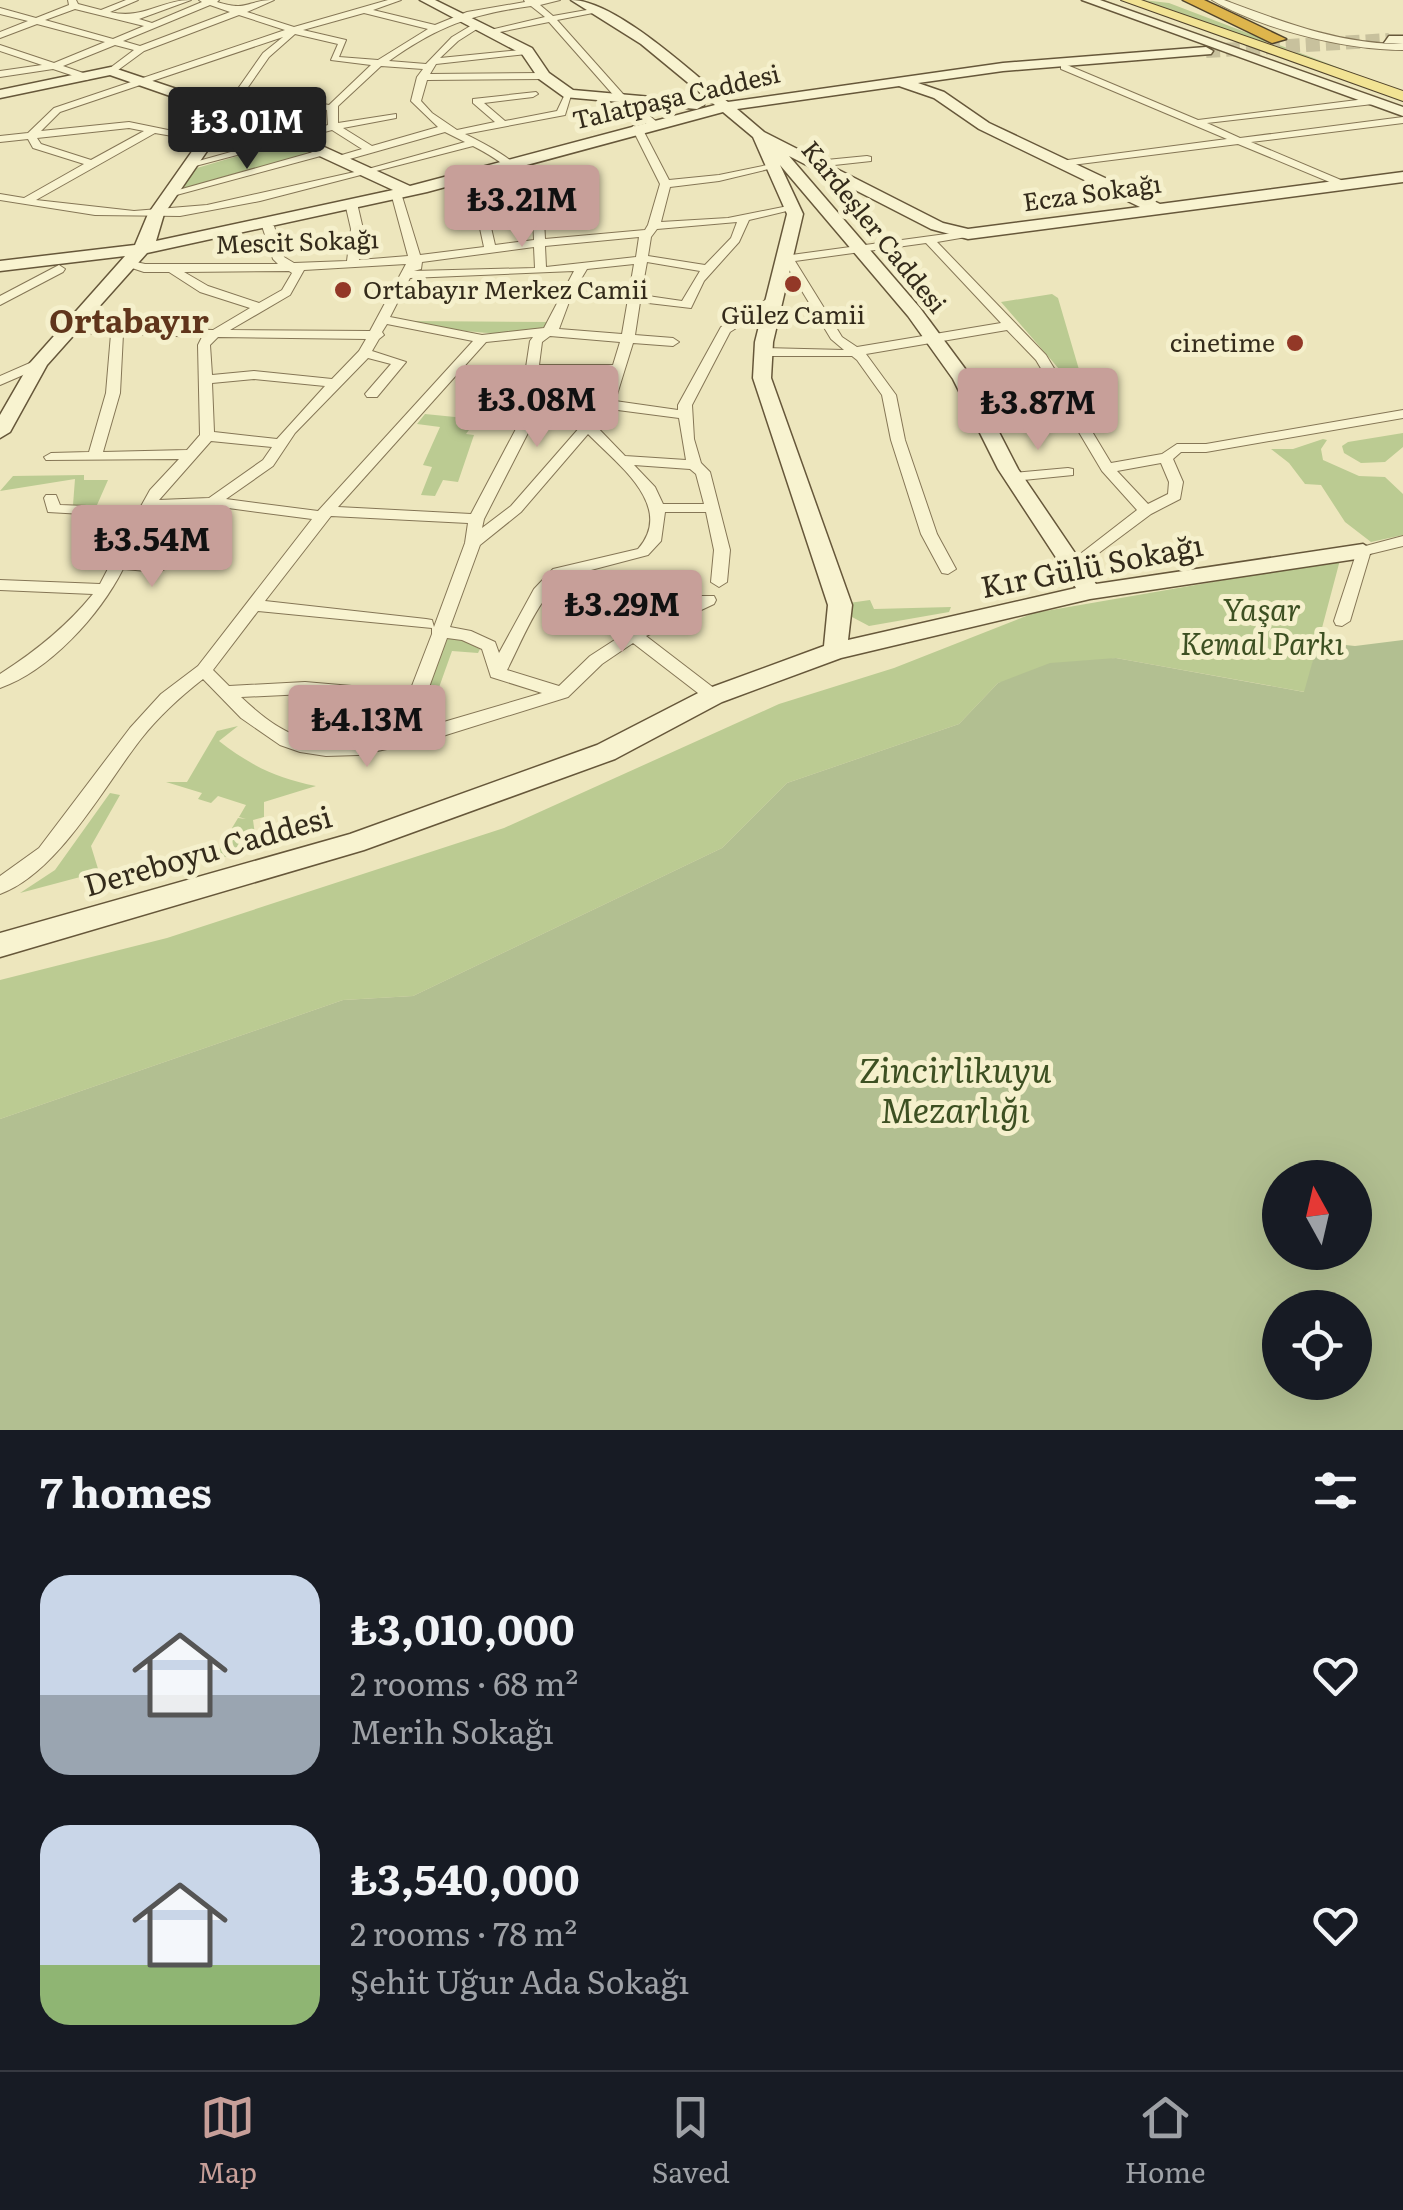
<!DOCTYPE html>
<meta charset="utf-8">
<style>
:root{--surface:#171b24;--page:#20242c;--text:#f1f3f6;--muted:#9ea1a6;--line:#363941;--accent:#c79f99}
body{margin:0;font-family:Literata,serif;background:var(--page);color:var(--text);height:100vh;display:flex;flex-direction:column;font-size:38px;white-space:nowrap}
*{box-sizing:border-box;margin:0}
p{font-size:32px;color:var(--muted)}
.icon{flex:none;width:55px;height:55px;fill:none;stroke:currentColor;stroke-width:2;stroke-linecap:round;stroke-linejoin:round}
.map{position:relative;height:1430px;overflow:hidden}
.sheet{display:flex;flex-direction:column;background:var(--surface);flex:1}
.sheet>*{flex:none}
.needle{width:65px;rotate:352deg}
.fabs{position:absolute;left:1262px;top:1160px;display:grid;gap:20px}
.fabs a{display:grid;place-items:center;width:110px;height:110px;border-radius:50%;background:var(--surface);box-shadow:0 10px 40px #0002;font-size:50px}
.price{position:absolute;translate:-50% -85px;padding:0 22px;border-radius:10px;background:var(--accent);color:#111;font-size:32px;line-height:65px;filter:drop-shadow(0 2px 5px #0008)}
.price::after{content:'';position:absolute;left:50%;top:60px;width:30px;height:22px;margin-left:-15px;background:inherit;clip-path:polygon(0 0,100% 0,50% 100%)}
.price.active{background:#222;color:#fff}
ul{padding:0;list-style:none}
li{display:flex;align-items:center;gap:30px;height:250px;padding:0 40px}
li span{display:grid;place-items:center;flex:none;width:280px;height:200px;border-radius:30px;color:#555}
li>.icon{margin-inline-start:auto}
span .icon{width:120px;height:120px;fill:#fffc;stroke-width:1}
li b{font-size:42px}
h2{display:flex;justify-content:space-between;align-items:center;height:120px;padding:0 40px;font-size:42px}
.menu{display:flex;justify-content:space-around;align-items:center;height:140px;border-top:2px solid var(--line);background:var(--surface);font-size:28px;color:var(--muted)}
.menu a{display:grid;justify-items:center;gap:5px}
.menu .active{color:var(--accent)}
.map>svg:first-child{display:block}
.green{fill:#bbcb92}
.cemetery{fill:#b2bf91;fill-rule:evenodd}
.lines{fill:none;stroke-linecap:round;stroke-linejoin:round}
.secondary-tunnel{stroke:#c8c19d;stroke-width:14;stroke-dasharray:14 6;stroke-linecap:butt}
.street-casing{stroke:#857656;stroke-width:2}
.secondary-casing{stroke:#66573a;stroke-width:3}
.primary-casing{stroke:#52442b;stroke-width:2}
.highway-casing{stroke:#52442b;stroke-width:3}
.street{fill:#f8f3d0;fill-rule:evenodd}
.secondary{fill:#f8f3d0;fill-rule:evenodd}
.primary{fill:#f2e394;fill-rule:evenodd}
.highway{fill:#deb54c;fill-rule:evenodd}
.poi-dot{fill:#933827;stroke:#f5f0cc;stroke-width:4}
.labels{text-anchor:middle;stroke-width:10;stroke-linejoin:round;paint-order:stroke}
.far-street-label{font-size:25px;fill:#342b1b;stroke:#f5f0cc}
.far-poi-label{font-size:25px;fill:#342b1b;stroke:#f5f0cc;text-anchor:start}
.street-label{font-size:30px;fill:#342b1b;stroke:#f5f0cc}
.park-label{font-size:30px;font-style:italic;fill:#3d5022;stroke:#f5f0cc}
.far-district-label{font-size:32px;font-weight:bold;fill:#60351b;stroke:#f5f0cc}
.near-park-label{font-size:35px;font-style:italic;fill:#3d5022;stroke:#f5f0cc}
</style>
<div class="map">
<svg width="1403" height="1430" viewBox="0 0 1403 1430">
<rect width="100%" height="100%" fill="#ede6bd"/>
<path class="green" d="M1143,0L1169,3L1403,92Z
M296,139L316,153L177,191L190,170Z
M1052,294L1058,298L1080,373L1066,377L1001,302Z
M407,322L408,321L552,322C525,345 441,327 407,322Z
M471,410L483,411L466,434L474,435L458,482L443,480L435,496L421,495L432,467L423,465L440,427L417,424L425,414L465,418Z
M1403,433V447L1385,462L1361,463L1344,453L1342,446L1348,442Z
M1323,439L1327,440L1321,449L1323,460L1359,476L1385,477L1403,494V535L1371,542L1345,522L1321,485L1305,484L1289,463L1271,449H1293Z
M84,475V480H108L97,505H73L75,479L0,491L13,476Z
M1340,560L1305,692L1116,658L998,683L959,724L787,783L722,848L413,996L343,1000L0,1119V980L167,938L504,828L779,704L894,668L1034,613Z
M870,600L874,609L951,607L949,612L869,626L852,617L849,603Z
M455,636L480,649L478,653L452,651L437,693L444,695L437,717L417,713L447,639Z
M238,726L219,741C251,766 277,778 316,786L264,802V817L253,820L257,849L213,860L238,818L246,819L239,817L246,805L218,796L211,803L198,799L202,793L166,782H187L217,731Z
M110,793L120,795L91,846L99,872L20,893L55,870Z"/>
<path class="cemetery" d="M1403,640V1430H0V1119L343,1000L413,996L722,848L787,783L959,724L998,683L1050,663L1116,658L1304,692L1318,642L1355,646ZM1280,1178H1355V1252H1280ZM1280,1308H1355V1382H1280Z"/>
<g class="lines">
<path class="secondary-tunnel" d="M1206,51L1389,40"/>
<g class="street-casing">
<path id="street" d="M68,0H76L78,4L101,10L126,0H138L110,12C143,20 160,0 191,0L139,19L152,23L202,2L199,0H219L217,2C249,12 246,0 274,0L247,12L294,27L388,0H401L373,10L435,25L467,12L525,2L524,0H560L540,5L553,16L598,8V12L557,20L623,94L657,122V126H649L616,98L549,22L490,34L486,31L545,17L531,6C472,14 438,26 389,61L426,64L452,37L477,22L480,27L458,41L440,58L530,49L532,51L527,54L436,64L430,74L544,73L549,76L544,79L427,80L421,101L432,113L457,130L495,122L473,103V99L536,92L538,94L533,97L484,103L505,121L557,111L566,92H572L565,115L465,134C517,160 544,177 545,239L645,230L648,225L660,184L632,128L633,126L642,128L669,180L719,175L777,163V167L719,181L670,187L661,222L728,218L793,205L799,208L749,220L739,242L704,281L691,308L640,302L635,335L673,338L679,342L673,346L633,343L615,401L678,410V405L721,327L770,297L780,300L730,332L692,405L694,439L701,463L710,472L730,550L727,582L719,587L711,582L714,550L706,512H665L661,541L648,555L591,570L637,627L702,596H714L716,600L714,604L646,636L719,692L722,696L719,700H707L633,643L602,664L568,697L430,740L358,755L326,756L300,752L280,745L241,718L203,679C180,697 159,716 141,739C104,786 58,873 0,894V876L39,848L130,728L161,694L198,666L312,519L213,506L154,509L128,560L157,562L177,549L211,557L214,560L210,569H198L197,563L180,559L160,572L123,569C100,615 49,671 0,688V674C36,651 66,627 93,594L0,590V580L100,584L135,517L48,512L44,498L46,495H56L60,505L140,508L150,490L179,459L46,460L44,457L51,453L89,452L106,393L111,334L70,333L66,332V326L213,330L250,308L200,292L169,272H144L123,265V259L145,264H278L273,259L262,226L268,223L274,226L284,257L294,263L347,261L351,229L345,203L351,200L357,203L363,229L359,260L408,256L391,193L396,190L401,193L420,255L484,247L471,186L458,177L463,174L481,184L495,245L534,240C533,188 519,170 473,146L260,201L180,216L95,215L0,200V194L24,198L84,164L33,148L28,139L0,142V136L28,133L54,108L285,30L239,15L144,51L114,73L106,71L134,50L115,45L63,66L89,75V79L86,80L53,69L0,77V71L42,65L0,51V45L54,63L105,42L37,24L0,38V32L28,21L0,14V8L36,18L69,5ZM210,5L230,12L140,46L123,41ZM75,9L144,26L113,39L45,20ZM364,13L428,29L378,60L339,57L346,40L303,30ZM295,34L338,44L331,60L371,65L329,105L246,90L269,57ZM283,37L263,53L223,110L231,112L243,95L327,110L328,125L184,165V169L332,130L362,149L335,157V161L339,162L445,132L465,142L368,169L207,205L134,211L36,200L155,133L207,142L212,139L129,122L41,131L60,112ZM381,66L423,69L417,77L411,101L438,127L372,146L343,128L396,118V114L338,123V106ZM129,128L144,131L91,160L41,144L37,138ZM737,222L731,238L705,265L648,256L651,237L657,229ZM639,237L636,257L546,267L545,246ZM534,247L535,268L414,271L421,269L422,262ZM647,262L700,271L682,301L641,295ZM406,264L370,331L230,330L290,295L304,270ZM634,264L622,334L559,329L572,294L587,269ZM289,271L292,273L282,290L259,303L208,286L184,272ZM574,271L544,328L482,335L390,317L410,278ZM387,324L473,341L318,511L226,499L273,466L295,433L368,358L391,364L365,394L367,397H377L406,362L372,351L379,339L384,335L382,332ZM123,334L202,337L198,345L200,435L187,450L103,452L120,393ZM550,336L620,342L613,365H539L542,342ZM218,337L366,339L359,351L332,379L254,371L212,375L210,345ZM533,337L530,341L517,427L471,514L338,507L486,342ZM538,373H610L601,403L511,506L482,528L484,519L531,427ZM254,379L325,386L277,439L214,432L212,383ZM610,409L679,418L686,460L625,456L596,426ZM588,434C616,463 676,506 638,549L553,569L534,589L499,653L495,642L471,631L450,627L480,545L521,512ZM211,441L272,447L263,460L209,498L159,500ZM634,465L690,469L696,474L704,504H663L655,487ZM331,516L468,523L465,543L434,627L432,620L426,619L265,601ZM577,573L624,634L590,656L559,686L507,670C523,640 543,582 577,573ZM258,611L432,628V634L410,691L305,682L229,686L213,670ZM447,638L462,640L482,649L491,677L542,693L413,731ZM305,694L406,702L394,736C323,748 295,748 241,697Z
M1212,0H1224C1283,22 1339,44 1403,44V50C1345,50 1261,29 1212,0Z
M1061,65H1067L1198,120L1373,98L1378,101L1373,104L1207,123L1240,138L1403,117V123L1251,142L1348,183V187L1344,188L1238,144L1064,166L1059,163L1060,161L1227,139L1061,69Z
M324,149L329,152L328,154L169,197L164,194Z
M867,156L871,157V161L816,167L811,164L816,161Z
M968,231L974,234L972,236L937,242L1046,355L1111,463L1162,454L1177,444H1206L1403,410V418L1206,452H1181L1173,459L1183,482L1180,499L1151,514L1072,573L1064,568L1066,565L1137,510L1102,471L1036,360L1007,330L866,354L896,395L905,440L937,534L956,569L948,574L942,573L921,534L891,440L882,395L857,360L852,356H764L758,352L764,348L844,350L831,339L782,258L784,256ZM926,243L1001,323L857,347L842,337L795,261ZM1161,463L1169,482L1168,494L1148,504L1117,471Z
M59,265L65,269L63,272L0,305V296Z
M39,359L44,360V366L0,385V376Z
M1068,468L1073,469V475L1013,481L1006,477L1013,473Z
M1403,536V546L1370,554L1350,621L1342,626L1336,625L1334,621L1358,548Z"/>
</g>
<g class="secondary-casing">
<path id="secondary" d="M420,0H435L532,48L549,73L573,90L697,101L704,105L697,109L564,97L539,79L522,54Z
M571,0C615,0 693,73 728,102L1003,63L1206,47L1213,51L1211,54L1003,71L918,83L944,92L989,123L1160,204L1403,172V182L968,239L931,229L789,156L920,308L969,374L1018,469L1096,584L1363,544L1374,551L1363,558L1090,599L841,658L722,702L615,759L364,850L0,957V933L350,834L597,745L704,690L824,646L828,605L753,378L755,342L787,214L753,137L723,112L427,192L147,253L47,365L10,432L0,438V415L30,363L125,256L0,271V261L135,245L148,214L219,113L110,75L0,98V90L111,67L254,115L410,186L715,105L641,44ZM899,86L934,98L979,129L1140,207L968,229L943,223L764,132L737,109ZM231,116L244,121L393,190L156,241L164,214ZM780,165L908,316L953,379L998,469L1076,588L848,640L852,605L771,378L773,342L803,214Z
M1082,0H1100L1403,107V116Z
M1389,36H1403V44L1384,43Z"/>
</g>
<g class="primary-casing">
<path id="primary" d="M1121,0H1141L1403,91V101Z"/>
</g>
<g class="highway-casing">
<path id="highway" d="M1183,0H1204L1286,39L1272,43Z"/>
</g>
<use href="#street" class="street"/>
<use href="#secondary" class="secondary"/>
<use href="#primary" class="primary"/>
<use href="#highway" class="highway"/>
</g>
<g class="poi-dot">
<circle cx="793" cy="284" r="10"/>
<circle cx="343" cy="290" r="10"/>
<circle cx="1295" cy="343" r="10"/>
</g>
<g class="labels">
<g class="far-street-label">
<text transform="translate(676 97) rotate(-13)" y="9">Talatpaşa Caddesi</text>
<text transform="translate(1092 193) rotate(-8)" y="9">Ecza Sokağı</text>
<text transform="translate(874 227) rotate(51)" y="9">Kardeşler Caddesi</text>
<text transform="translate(297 242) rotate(-2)" y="9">Mescit Sokağı</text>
</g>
<g class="far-poi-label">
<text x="363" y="299">Ortabayır Merkez Camii</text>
<text x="793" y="324" text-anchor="middle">Gülez Camii</text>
<text x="1275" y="352" text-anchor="end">cinetime</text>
</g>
<g class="street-label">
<text transform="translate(1092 567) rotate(-11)" y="10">Kır Gülü Sokağı</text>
<text transform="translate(208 852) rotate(-16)" y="10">Dereboyu Caddesi</text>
</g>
<g class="park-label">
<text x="1262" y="621">Yaşar<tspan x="1262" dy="34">Kemal Parkı</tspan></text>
</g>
<g class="far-district-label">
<text x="129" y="333">Ortabayır</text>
</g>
<g class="near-park-label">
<text x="955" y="1083">Zincirlikuyu<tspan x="955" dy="40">Mezarlığı</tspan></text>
</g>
</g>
</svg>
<div class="fabs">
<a><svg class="needle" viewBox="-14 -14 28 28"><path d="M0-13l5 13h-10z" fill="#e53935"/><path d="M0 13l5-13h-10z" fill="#9ea1a6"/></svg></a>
<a><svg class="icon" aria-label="locate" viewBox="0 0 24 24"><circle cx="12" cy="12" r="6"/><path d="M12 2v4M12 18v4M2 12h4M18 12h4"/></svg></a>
</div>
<b class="price active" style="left:247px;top:172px">₺3.01M</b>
<b class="price" style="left:522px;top:250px">₺3.21M</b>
<b class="price" style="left:537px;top:450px">₺3.08M</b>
<b class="price" style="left:1038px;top:453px">₺3.87M</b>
<b class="price" style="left:152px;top:590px">₺3.54M</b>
<b class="price" style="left:622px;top:655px">₺3.29M</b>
<b class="price" style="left:367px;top:770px">₺4.13M</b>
</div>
<section class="sheet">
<h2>7 homes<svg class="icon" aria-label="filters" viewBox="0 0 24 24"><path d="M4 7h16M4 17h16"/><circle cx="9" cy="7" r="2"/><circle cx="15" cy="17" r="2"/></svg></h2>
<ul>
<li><span style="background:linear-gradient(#c9d6e8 60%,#9aa5b1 0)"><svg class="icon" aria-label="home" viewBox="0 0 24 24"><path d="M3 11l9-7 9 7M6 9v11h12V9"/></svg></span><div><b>₺3,010,000</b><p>2 rooms · 68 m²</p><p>Merih Sokağı</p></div><svg class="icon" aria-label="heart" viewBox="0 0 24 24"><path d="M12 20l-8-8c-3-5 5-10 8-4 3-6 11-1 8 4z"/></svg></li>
<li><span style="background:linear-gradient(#c9d6e8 70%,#8fb573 0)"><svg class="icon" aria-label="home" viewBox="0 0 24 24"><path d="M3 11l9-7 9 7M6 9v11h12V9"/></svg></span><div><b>₺3,540,000</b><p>2 rooms · 78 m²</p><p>Şehit Uğur Ada Sokağı</p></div><svg class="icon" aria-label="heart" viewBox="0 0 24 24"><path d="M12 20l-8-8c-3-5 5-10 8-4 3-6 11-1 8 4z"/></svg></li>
</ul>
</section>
<nav class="menu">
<a class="active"><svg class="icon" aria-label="map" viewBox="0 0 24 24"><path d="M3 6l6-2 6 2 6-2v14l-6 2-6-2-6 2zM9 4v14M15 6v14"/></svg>Map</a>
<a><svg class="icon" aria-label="saved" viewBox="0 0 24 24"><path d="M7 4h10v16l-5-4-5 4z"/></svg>Saved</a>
<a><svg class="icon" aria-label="home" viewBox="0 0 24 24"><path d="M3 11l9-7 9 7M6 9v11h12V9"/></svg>Home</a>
</nav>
